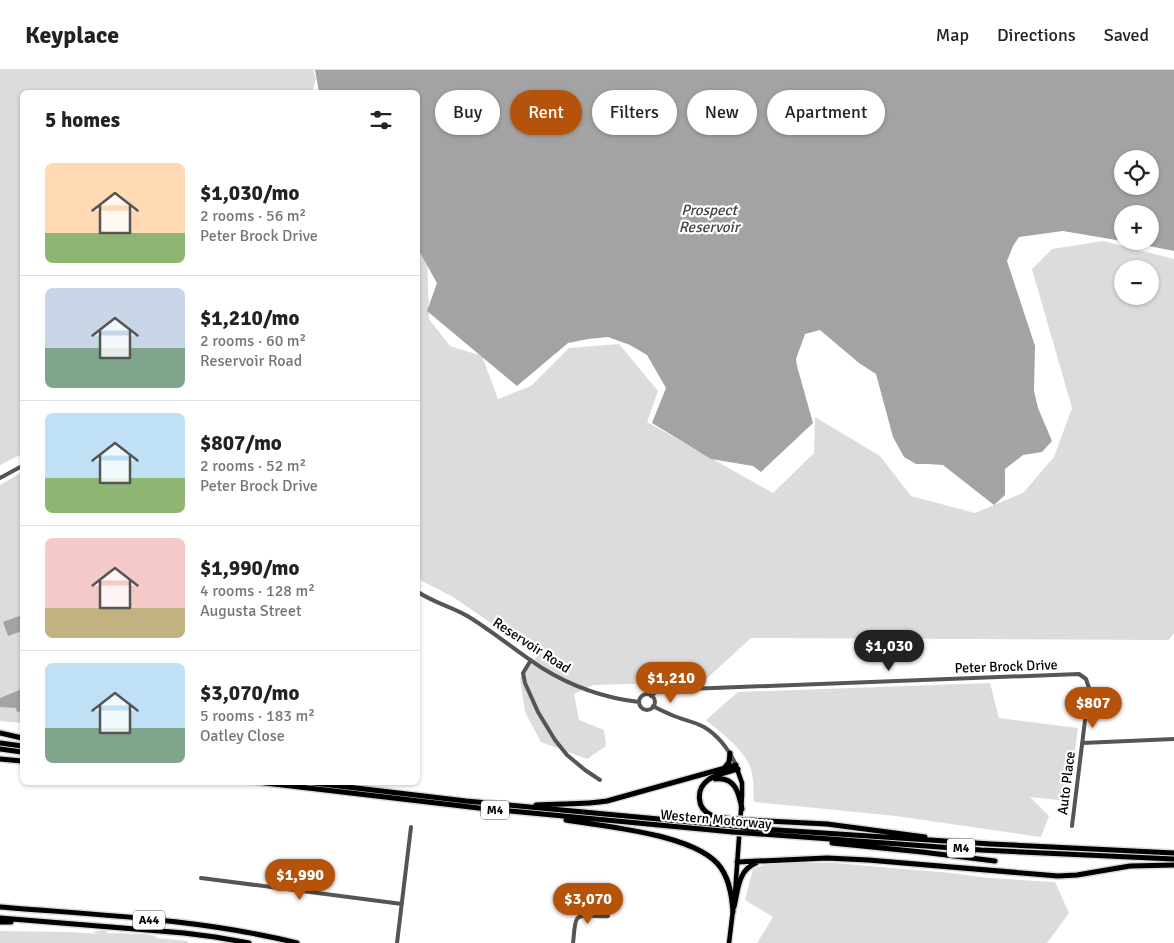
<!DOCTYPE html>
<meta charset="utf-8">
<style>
:root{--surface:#fff;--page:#f2f2f2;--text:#222;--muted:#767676;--line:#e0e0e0;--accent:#b45309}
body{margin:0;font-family:Signika,sans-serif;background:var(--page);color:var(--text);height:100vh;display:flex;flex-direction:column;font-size:19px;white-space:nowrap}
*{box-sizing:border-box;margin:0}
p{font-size:16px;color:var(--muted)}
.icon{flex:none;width:28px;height:28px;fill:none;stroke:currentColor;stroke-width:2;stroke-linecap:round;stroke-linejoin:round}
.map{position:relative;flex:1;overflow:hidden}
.drawer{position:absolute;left:20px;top:20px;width:400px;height:695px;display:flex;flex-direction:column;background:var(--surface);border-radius:8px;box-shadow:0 1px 4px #0004}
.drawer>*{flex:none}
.banner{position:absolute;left:435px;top:20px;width:475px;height:45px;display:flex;gap:10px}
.buttons{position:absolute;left:1114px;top:80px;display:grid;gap:10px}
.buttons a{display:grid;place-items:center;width:45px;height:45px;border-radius:50%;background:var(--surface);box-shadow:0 1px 4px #0004;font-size:25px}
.price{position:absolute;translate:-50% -42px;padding:0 11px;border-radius:18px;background:var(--accent);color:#fff;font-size:16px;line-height:32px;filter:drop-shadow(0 1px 2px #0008)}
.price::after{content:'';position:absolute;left:50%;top:30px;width:15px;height:11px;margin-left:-8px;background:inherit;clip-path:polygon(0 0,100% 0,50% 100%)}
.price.selected{background:#222;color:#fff}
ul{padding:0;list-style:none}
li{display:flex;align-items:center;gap:15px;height:125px;padding:0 25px}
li+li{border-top:1px solid var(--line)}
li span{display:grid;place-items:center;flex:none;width:140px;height:100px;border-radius:8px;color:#555}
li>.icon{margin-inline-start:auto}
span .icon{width:60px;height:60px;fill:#fffc;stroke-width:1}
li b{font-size:21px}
h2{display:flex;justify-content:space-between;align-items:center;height:60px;padding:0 25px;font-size:21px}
.pill{padding:0 18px;border-radius:22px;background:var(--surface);box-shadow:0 1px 4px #0004;font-size:18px;line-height:45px}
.pill.selected{background:var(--accent);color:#fff}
header{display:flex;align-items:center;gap:30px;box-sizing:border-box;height:70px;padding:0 25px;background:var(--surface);border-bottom:1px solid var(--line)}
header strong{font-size:24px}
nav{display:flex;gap:28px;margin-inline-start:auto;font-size:18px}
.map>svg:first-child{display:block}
.green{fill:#dcdcdc;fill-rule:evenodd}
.water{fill:#a3a3a3;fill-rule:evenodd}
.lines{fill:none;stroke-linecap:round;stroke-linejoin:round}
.major-casing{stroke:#dbdbdb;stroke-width:7}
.highway-casing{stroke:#dbdbdb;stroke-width:8}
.minor{stroke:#555;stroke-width:4}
.major{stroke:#000;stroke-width:4.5}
.highway{stroke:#000;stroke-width:5}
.highway-bridge-casing{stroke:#dbdbdb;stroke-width:8;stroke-linecap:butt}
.highway-bridge{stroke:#000;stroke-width:5}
.labels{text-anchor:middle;stroke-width:4.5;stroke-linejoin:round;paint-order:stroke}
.shield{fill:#fff;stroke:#4c4c4c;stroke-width:1}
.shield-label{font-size:12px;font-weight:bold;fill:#000}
.street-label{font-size:14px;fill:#000;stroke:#fff}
.water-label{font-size:15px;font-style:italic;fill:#444;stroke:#fff}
</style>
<header>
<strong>Keyplace</strong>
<nav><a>Map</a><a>Directions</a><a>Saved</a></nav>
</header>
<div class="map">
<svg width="1174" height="873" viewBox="0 0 1174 873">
<rect width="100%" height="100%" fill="#fff"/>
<path class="green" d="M0,0H313L316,9L312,22H22V384L0,395Z
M1103,171L1174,189V563L1169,570L751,568L703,612L593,615L574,624L579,650L604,660L606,676L587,689L541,672L525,642L520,608L538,585L453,527L418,509V173L427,181L429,249L450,276L482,286L498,329L531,316L569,278L619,274L658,321L647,352L773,423L814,383L815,347L880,386L911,426L975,443L1023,423L1054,387L1072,338L1032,199L1052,179ZM1122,199H1150V226H1122Z
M22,402V653L0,651V415Z
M990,613L999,648L1078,658L1068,731L1030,727L1049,746L1041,767L896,746L754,732C753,722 754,713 752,704C748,681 723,665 706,650L738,622Z
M770,793H835L951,803L989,808L1055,812L1069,843L1047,873H757L773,847L745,830L753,799Z
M105,860L108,863L144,864L156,866L155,868L188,871V873H0V861L71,862L100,864L92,862Z"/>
<path class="water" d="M315,0H1174V181L1124,171H1150V144H1122V171L1063,161L1019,167L1013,176L1007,191L1035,276L1034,321L1038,338L1052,371L1042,382L1023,385L1005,399V425L994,435L943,395L928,394H916L904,387L893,367L876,304L859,293L820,260L805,264L796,289L797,296L813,353L761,402L753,396L711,389L652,353L666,318L647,285L630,275L608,267L588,269L568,273L517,316L427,241L437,213L418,179V22H319ZM1122,89H1150V116H1122Z
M22,545V561L8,566L3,552Z
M22,619V638L20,641L17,642L16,638L0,637V628Z"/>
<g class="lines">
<g class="major-casing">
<path id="major" d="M735,824L742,726V713L736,696
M729,873L733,840"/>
</g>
<g class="highway-casing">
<path id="highway" d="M0,663L22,668
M0,673L22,676
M0,679L22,682
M0,689L22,691
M725,697L729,692L730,683
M715,709C735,706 739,723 742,739
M257,712L479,738L733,762
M305,712L466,731L734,756
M536,735C560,733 583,735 607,731L736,695
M734,749C727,748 718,748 711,745C696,738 696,719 708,710C716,704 728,702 738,699
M566,750C605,757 698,764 721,798C730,811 732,827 733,842
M749,750L827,754L925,767
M748,758L991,774L1174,783
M747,763L981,780L1174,789
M832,773L922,782L995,791
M737,792L827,788L868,790L1058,806L1077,805L1130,796L1174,795
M0,837C99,845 201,849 297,873
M734,837C738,820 738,800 756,793
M0,848L184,863L215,867L249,873
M0,852H11"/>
</g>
<path class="minor" d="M0,408L22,396
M418,522C434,533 453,537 469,547C495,563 517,582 542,598C571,616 604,628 639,632
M531,590L523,603L525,613L538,642L555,670L567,685L585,700L600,710
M639 632a8 8 0 1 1 16 0a8 8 0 1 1-16 0Z
M651,626L657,621L663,620L1079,604L1086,609L1089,618L1072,756
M653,636C660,640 667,643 674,646C684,650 695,652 704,657C719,666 729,680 736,695
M1082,673L1174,669
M201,808L402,834
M397,873L411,757
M573,873C574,867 574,853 577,849C581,842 600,848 608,846"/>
<use href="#major" class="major"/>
<use href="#highway" class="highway"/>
<g class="highway-bridge-casing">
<path id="highway-bridge" d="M734,749L749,750
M734,756L748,758
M733,762L747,763"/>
</g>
<use href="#highway-bridge" class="highway-bridge"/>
</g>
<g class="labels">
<g class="shield">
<rect x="481" y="730.5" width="28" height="19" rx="4"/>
<rect x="947" y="768.5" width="28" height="19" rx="4"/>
<rect x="133" y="840.5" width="32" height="19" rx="4"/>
</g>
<g class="shield-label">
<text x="495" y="744">M4</text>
<text x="961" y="782">M4</text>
<text x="149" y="854">A44</text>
</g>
<g class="street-label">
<text transform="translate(532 575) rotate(33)" y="5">Reservoir Road</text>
<text transform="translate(1006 596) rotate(-2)" y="5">Peter Brock Drive</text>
<text transform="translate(1066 713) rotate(-83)" y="5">Auto Place</text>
<text transform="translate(716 749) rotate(5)" y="5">Western Motorway</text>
</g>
<g class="water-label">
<text x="709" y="145">Prospect<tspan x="709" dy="17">Reservoir</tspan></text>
</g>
</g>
</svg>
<div class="buttons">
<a><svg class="icon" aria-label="locate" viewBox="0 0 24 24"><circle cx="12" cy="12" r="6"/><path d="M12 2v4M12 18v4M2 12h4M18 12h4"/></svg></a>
<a>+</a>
<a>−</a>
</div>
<b class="price selected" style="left:889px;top:602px">$1,030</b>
<b class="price" style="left:671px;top:634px">$1,210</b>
<b class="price" style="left:1093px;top:659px">$807</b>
<b class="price" style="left:300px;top:831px">$1,990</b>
<b class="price" style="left:588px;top:855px">$3,070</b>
<div class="banner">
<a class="pill">Buy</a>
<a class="pill selected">Rent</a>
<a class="pill">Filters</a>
<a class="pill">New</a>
<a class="pill">Apartment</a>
</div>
<section class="drawer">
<h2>5 homes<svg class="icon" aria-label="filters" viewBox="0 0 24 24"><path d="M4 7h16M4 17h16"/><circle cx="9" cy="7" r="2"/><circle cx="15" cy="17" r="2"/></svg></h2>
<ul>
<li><span style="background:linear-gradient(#ffd9b3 70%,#8fb573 0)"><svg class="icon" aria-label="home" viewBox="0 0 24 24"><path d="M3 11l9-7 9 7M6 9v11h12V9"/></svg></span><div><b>$1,030/mo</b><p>2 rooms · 56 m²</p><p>Peter Brock Drive</p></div></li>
<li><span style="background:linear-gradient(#c9d6e8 60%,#7fa58c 0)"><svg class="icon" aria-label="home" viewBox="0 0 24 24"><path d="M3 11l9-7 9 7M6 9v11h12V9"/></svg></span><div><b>$1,210/mo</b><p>2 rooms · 60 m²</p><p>Reservoir Road</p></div></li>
<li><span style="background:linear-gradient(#bfe0f5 65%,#8fb573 0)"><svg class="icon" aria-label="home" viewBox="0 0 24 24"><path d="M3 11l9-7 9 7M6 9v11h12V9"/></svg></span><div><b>$807/mo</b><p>2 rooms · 52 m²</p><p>Peter Brock Drive</p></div></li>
<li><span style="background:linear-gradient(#f6c9c9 70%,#c2b280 0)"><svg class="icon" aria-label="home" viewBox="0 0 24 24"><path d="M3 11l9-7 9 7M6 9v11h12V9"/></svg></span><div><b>$1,990/mo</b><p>4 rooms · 128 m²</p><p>Augusta Street</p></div></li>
<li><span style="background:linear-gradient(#bfe0f5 65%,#7fa58c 0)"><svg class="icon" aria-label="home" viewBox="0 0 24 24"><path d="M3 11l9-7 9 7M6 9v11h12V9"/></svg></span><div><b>$3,070/mo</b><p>5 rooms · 183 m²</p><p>Oatley Close</p></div></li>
</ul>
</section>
</div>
